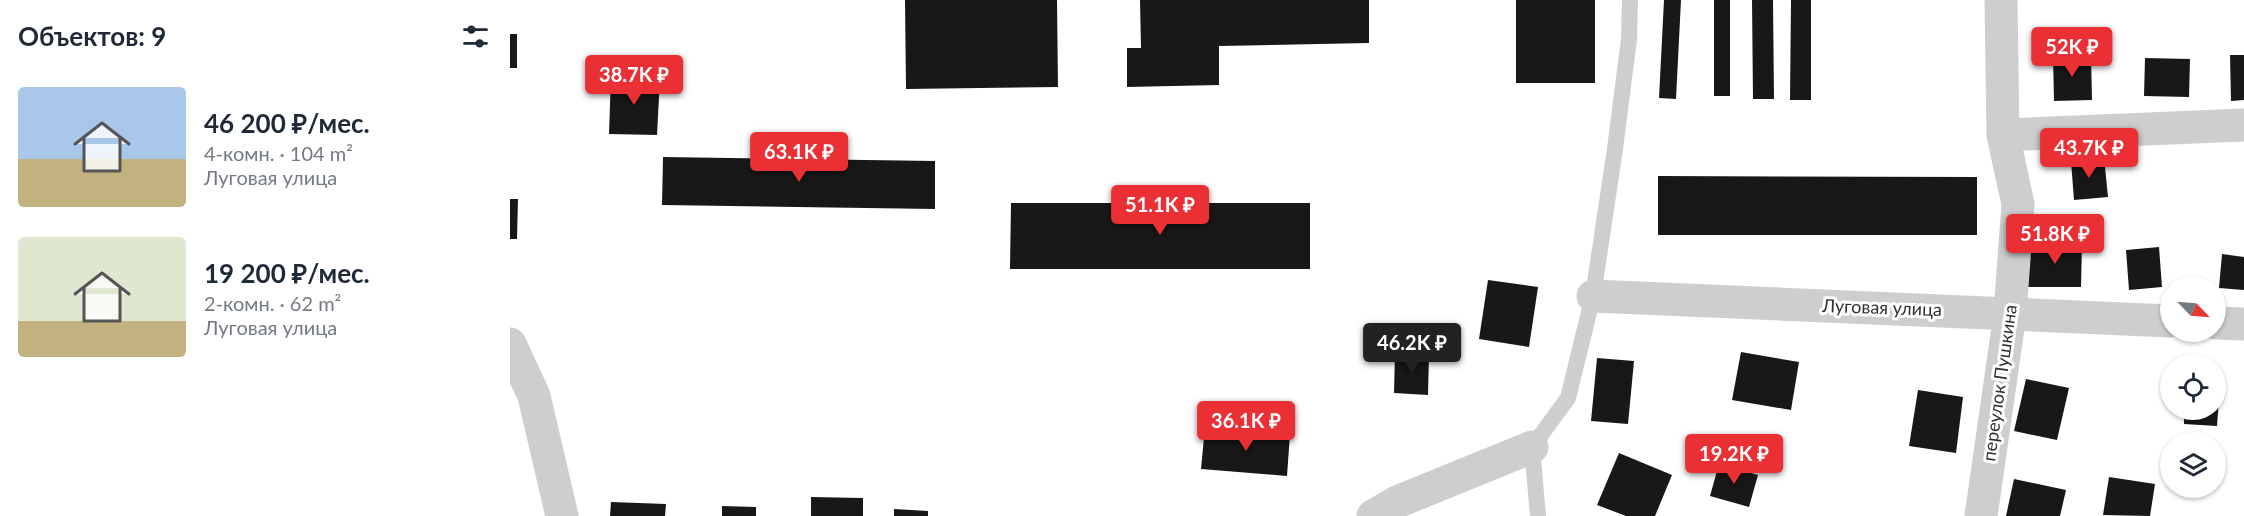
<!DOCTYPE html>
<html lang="ru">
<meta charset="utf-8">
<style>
:root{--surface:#fff;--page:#f2f2f3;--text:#1f2937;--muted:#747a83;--accent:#eb3035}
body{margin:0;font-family:Lato,sans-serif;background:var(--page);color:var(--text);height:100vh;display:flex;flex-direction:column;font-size:22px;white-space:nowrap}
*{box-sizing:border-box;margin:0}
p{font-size:20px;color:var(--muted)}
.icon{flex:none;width:33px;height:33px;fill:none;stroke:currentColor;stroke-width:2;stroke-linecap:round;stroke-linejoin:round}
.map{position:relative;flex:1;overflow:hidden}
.sheet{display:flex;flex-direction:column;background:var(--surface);width:510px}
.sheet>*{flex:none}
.needle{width:39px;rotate:115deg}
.tools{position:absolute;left:1650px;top:276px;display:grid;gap:12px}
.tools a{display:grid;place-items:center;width:66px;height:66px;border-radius:50%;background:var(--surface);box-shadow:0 2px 4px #0004;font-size:30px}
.price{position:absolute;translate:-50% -51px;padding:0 14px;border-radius:6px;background:var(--accent);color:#fff;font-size:20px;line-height:39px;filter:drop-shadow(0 2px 3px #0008)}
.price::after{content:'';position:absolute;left:50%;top:36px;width:18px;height:14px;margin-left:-9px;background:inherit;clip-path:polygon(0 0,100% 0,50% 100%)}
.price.active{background:#222;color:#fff}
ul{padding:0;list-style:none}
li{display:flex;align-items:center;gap:18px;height:150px;padding:0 18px}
li span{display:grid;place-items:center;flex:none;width:168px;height:120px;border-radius:6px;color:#555}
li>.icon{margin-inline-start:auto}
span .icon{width:72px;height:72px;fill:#fffc;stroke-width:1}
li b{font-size:26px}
h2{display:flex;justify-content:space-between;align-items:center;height:72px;padding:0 18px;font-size:26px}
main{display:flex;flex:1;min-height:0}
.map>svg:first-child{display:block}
.building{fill:#181818}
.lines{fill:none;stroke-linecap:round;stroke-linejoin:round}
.lane{stroke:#cecece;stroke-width:16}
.street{stroke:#cecece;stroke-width:33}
.labels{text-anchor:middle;stroke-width:6;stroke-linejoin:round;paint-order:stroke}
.street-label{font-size:18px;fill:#313131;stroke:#fff}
</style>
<main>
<section class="sheet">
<h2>Объектов: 9<svg class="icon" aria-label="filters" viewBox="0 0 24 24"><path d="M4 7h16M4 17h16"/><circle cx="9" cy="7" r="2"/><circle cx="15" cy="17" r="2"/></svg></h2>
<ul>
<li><span style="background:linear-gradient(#a9c7e8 60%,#c2b280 0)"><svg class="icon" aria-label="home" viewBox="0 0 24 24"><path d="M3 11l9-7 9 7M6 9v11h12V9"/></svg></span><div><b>46 200 ₽/мес.</b><p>4-комн. · 104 m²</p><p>Луговая улица</p></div></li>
<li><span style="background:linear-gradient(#dfe7d0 70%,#c2b280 0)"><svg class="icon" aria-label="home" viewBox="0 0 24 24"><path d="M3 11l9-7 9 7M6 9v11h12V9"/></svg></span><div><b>19 200 ₽/мес.</b><p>2-комн. · 62 m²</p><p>Луговая улица</p></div></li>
</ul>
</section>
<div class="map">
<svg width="1734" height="516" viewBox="0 0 1734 516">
<rect width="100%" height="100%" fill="#fff"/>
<path class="building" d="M395,0H547L548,87L396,89Z
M630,0H859V43L709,46V85L617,87V48H631Z
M1006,0H1085V83H1006Z
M1154,0H1171L1166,99L1149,98Z
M1204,0H1220V96H1204Z
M1242,0H1263L1264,99H1243Z
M1281,0H1301V100H1280Z
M0,34H7V68H0Z
M1581,55L1582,100L1544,101L1543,56Z
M1720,55H1734V100L1721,101Z
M1635,58L1680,59L1679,97L1634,96Z
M101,76L150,78L147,135L99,134Z
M153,157L425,161V209L152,205Z
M1594,157L1598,197L1564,200L1561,161Z
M1148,176L1467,177V235H1148Z
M0,199H8L7,239H0Z
M501,203H800V269H500Z
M1519,243L1572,244L1571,287H1518Z
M1649,247L1652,287L1619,290L1616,250Z
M1712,254L1734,257V290L1709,288Z
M978,280L1028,287L1019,347L969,339Z
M1231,352L1289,362L1281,410L1222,400Z
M885,353L919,354L918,395L884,393Z
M1087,358L1124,361L1118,424L1081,421Z
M1516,379L1559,388L1547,440L1504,431Z
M1706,385H1710L1707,426L1674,424V410H1706Z
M1408,390L1453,397L1446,453L1399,446Z
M695,427L780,434L777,476L691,469Z
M1109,453L1162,475L1145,516H1116L1087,505Z
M1209,464L1248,475L1239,507L1200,496Z
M1599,477L1645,484L1640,516L1593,515Z
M1504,479L1556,490L1550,516H1496Z
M301,497L353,498V516H301Z
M101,502L156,504L155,516H100Z
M212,506L246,507V516H212Z
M384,509L418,511V516H384Z"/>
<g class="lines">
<path class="lane" d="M1028,516L1022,447L1058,398L1083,296L1105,149L1119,39L1120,0"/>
<path class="street" d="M1493,135L1734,125
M1083,296L1660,321
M1706,323L1734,324
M0,344L24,396L52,516
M863,516L887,502L1022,447
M1471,516L1500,314L1508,204L1493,135L1491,0"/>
</g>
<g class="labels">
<g class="street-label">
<text transform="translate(1372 308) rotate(2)" y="6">Луговая улица</text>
<text transform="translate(1490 383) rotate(-82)" y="6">переулок Пушкина</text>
</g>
</g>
</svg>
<div class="tools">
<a><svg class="needle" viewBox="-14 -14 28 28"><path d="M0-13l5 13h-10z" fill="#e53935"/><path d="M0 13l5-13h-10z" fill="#747a83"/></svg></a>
<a><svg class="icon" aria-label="locate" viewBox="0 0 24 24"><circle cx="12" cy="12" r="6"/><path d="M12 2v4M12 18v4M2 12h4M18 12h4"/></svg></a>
<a><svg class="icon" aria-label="layers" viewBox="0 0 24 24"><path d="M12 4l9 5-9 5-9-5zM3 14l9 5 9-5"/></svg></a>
</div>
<b class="price" style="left:1562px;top:78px">52K ₽</b>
<b class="price" style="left:124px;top:106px">38.7K ₽</b>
<b class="price" style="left:1579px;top:179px">43.7K ₽</b>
<b class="price" style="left:289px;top:183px">63.1K ₽</b>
<b class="price" style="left:650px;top:236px">51.1K ₽</b>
<b class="price" style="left:1545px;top:265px">51.8K ₽</b>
<b class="price active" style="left:902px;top:374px">46.2K ₽</b>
<b class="price" style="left:736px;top:452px">36.1K ₽</b>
<b class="price" style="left:1224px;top:485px">19.2K ₽</b>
</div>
</main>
